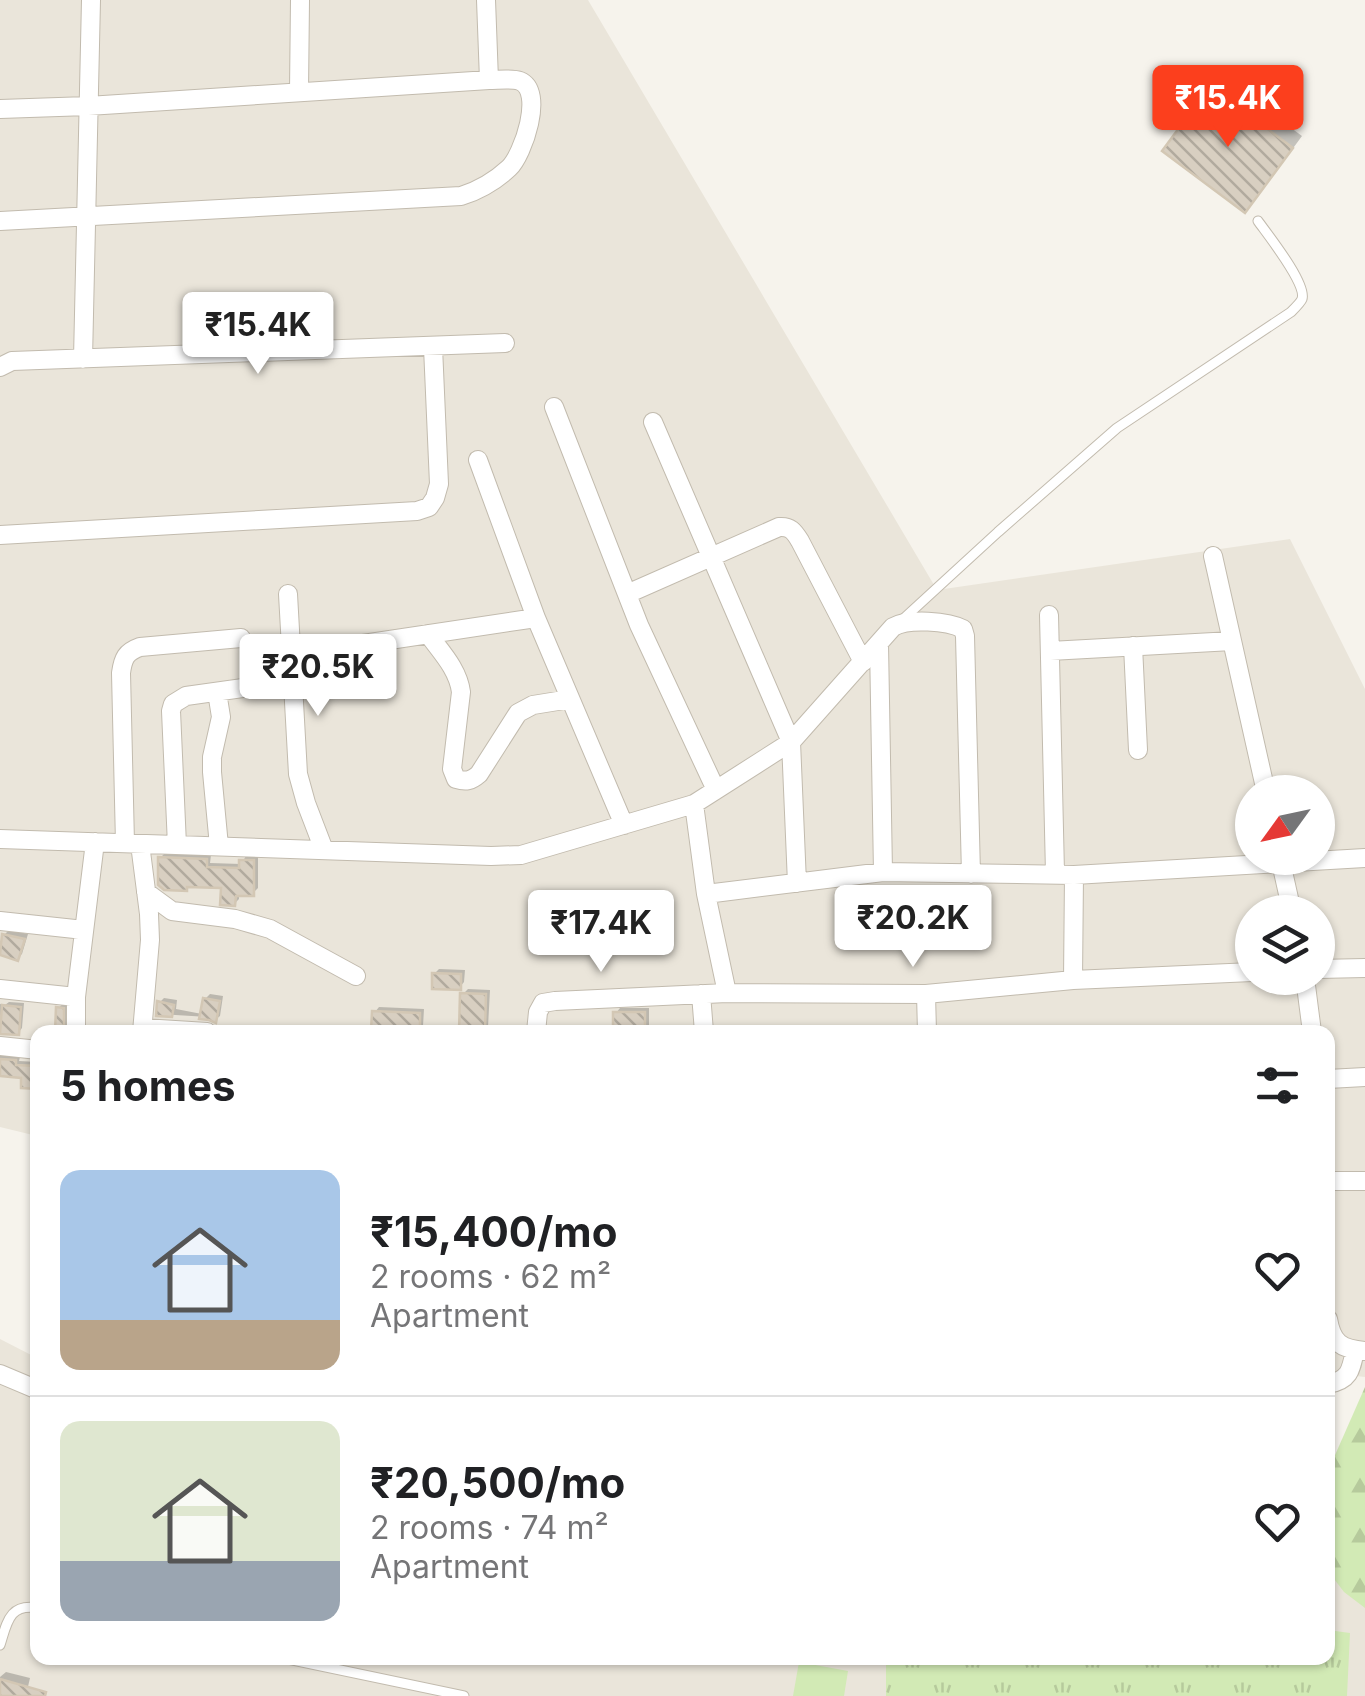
<!DOCTYPE html>
<meta charset="utf-8">
<style>
:root{--surface:#fff;--page:#f6f6f6;--text:#202124;--muted:#757577;--line:#e0e0e0;--accent:#fc3f1d}
body{margin:0;font-family:Inter,sans-serif;background:var(--page);color:var(--text);height:100vh;display:flex;flex-direction:column;font-size:38px;white-space:nowrap}
*{box-sizing:border-box;margin:0}
p{font-size:32px;color:var(--muted)}
.icon{flex:none;width:55px;height:55px;fill:none;stroke:currentColor;stroke-width:2;stroke-linecap:round;stroke-linejoin:round}
.map{position:relative;flex:1;overflow:hidden}
.drawer{position:absolute;left:30px;top:1025px;width:1305px;height:640px;display:flex;flex-direction:column;background:var(--surface);border-radius:20px;box-shadow:0 2px 8px #0004}
.drawer>*{flex:none}
.needle{width:65px;rotate:237deg}
.controls{position:absolute;left:1235px;top:775px;display:grid;gap:20px}
.controls a{display:grid;place-items:center;width:100px;height:100px;border-radius:50%;background:var(--surface);box-shadow:0 2px 8px #0004;font-size:50px}
.price{position:absolute;translate:-50% -85px;padding:0 22px;border-radius:10px;background:#fff;color:#222;font-size:32px;line-height:65px;filter:drop-shadow(0 2px 5px #0008)}
.price::after{content:'';position:absolute;left:50%;top:60px;width:30px;height:22px;margin-left:-15px;background:inherit;clip-path:polygon(0 0,100% 0,50% 100%)}
.price.on{background:var(--accent);color:#fff}
ul{padding:0;list-style:none}
li{display:flex;align-items:center;gap:30px;height:250px;padding:0 30px}
li+li{border-top:2px solid var(--line)}
li span{display:grid;place-items:center;flex:none;width:280px;height:200px;border-radius:20px;color:#555}
li>.icon{margin-inline-start:auto}
span .icon{width:120px;height:120px;fill:#fffc;stroke-width:1}
li b{font-size:42px}
h2{display:flex;justify-content:space-between;align-items:center;height:120px;padding:0 30px;font-size:42px}
.map>svg:first-child{display:block}
.residential{fill:#eae5da;fill-rule:evenodd}
.green{fill:#d2eab5}
.forest{fill:url(#forest-firs)}
.park{fill:url(#park-tufts)}
.shadow{fill:#0003}
.building{fill:url(#building-back-hatch);stroke:#d3c7b4;stroke-width:2.5}
.lines{fill:none;stroke-linecap:round;stroke-linejoin:round}
.service-casing{stroke:#c2bbae;stroke-width:11}
.minor-casing{stroke:#c2bbae;stroke-width:20}
.service{stroke:#fff;stroke-width:9}
.minor{stroke:#fff;stroke-width:18}
</style>
<div class="map">
<svg width="1365" height="1696" viewBox="0 0 1365 1696">
<defs>
<pattern id="forest-firs" width="22" height="20" patternUnits="userSpaceOnUse" patternTransform="scale(2.5)"><rect width="22" height="20" fill="#d2eab5"/><path d="M5 1l3.5 6h-7zM16 11l3.5 6h-7z" fill="#b6ca9c"/></pattern>
<pattern id="park-tufts" width="24" height="20" patternUnits="userSpaceOnUse" patternTransform="scale(2.5)"><rect width="24" height="20" fill="#d2eab5"/><path d="M3 7l-1-3M5 7V3M7 7l1-3M15 17l-1-3M17 17v-4M19 17l1-3" fill="none" stroke="#b6ca9c"/></pattern>
<pattern id="building-back-hatch" width="6" height="6" patternUnits="userSpaceOnUse" patternTransform="scale(2.5)"><rect width="6" height="6" fill="#d8cfc1"/><path d="M-1 5l2 2M0 0l6 6M5-1l2 2" fill="none" stroke="#b1aa9e"/></pattern>
</defs>
<rect width="100%" height="100%" fill="#f6f3ec"/>
<path class="residential" d="M0,0H588L937,590L1290,539L1365,689V1377L1328,1373V1032H38L37,1136L0,1127ZM1252,792H1318V858H1252ZM1252,912H1318V978H1252Z
M0,1339L37,1358L38,1658H1328V1498L1365,1500V1696H0Z"/>
<path class="green" d="M799,1662L848,1671L844,1696H793Z"/>
<path class="forest" d="M1365,1387V1608L1344,1592L1328,1571V1471Z"/>
<path class="park" d="M1328,1630L1350,1633L1347,1696H886V1658H1328Z"/>
<path class="shadow" d="M1222,77L1302,136L1256,199L1245,210L1211,88Z
M165,853L211,855L210,863L241,864L246,856H258V888L253,893H239V899L234,904L223,886L190,884L160,858Z
M9,930L28,934L22,954L17,958L4,935Z
M439,969L465,970L464,982L460,987L434,974Z
M468,989L490,990L488,1027L484,1032L463,994Z
M210,994L223,996L220,1016L215,1020L208,1017L159,1014L160,1002L164,998L177,1000L176,1009L202,1014L205,999Z
M9,1002L24,1003L22,1028L18,1033H0V1004L5,1005Z
M63,1004H67L70,1032H58V1008Z
M379,1007L424,1009L423,1026L418,1031L375,1012Z
M620,1008H649V1032H616V1013Z
M0,1052L20,1057L19,1061L38,1062V1087L24,1076L0,1074Z
M6,1672L30,1678L26,1695L30,1696H0V1677Z"/>
<path class="building" d="M1210,86L1293,148L1245,213L1162,151Z
M158,857L207,859V867L239,868V860H254V896H236L235,906L220,905L221,888L187,887V891L164,890L158,885Z
M2,934L25,939L18,961L0,955Z
M432,973L461,974V990L432,989Z
M460,993L486,994L485,1032H459Z
M203,998L220,1001L216,1023L209,1020L199,1019Z
M157,1001L174,1005L172,1017L156,1016Z
M2,1005L21,1007L19,1035L0,1034Z
M56,1007L64,1008V1032H55Z
M372,1011L420,1013V1032L371,1031Z
M613,1012H645V1032H613Z
M0,1059L16,1060V1065L38,1066V1089L21,1088V1078L0,1076Z
M0,1679L46,1692L45,1696H0Z"/>
<g class="lines">
<g class="service-casing">
<path id="service" d="M901,621L998,532L1117,428L1291,312C1293,310 1301,302 1302,299C1307,284 1268,235 1258,221
M0,1645C7,1623 9,1603 38,1608
M283,1658L464,1696"/>
</g>
<g class="minor-casing">
<path id="minor" d="M486,0L489,80
M299,91L300,0
M0,109L88,106L489,80C498,80 512,78 520,81C545,91 523,155 509,168C495,181 480,190 461,196L0,221
M83,359L91,0
M0,367L12,361L505,343
M554,407L639,625L716,790
M653,422L791,742L797,883
M478,460L536,618
M0,535L417,511L429,507L435,498L439,484L433,347
M1213,556L1266,792
M288,594L298,774L306,803L324,850
M627,594L779,527C790,526 794,531 800,541L863,662
M1049,615L1055,873
M428,634C441,652 458,669 461,692L452,769L456,779C466,782 471,781 479,774L518,713L533,705L570,699
M879,644L883,872
M1133,646L1138,750
M343,647L536,618L624,825
M1050,651L1232,641
M217,692L221,717L212,757V772L219,846
M694,804L706,894L727,993L926,994L1073,980L1252,972
M0,839L491,856L521,855L694,804L791,742L893,627C908,618 948,621 963,629L965,636L971,874
M125,843L121,673C123,658 126,652 140,647L241,638
M140,844L149,914L150,940L142,1032
M177,845L171,711L173,704L186,696L292,681
M1280,858L1292,912
M146,892L172,911L235,919L270,929L356,976
M706,894L883,872L1074,875L1365,858
M0,921L84,930
M1318,969L1365,968
M1305,978L1312,1032
M1073,980L1074,875
M0,989L76,997
M701,994L704,1032
M926,994L927,1032
M143,1028L207,1032
M76,1032V997L95,842
M536,1032L538,1012L543,1003L555,1001L727,993
M0,1046L38,1050
M1328,1079L1365,1077
M1328,1181H1365
M1328,1319C1332,1343 1341,1349 1365,1351
M0,1374L38,1390
M1328,1384C1350,1380 1351,1370 1355,1350"/>
</g>
<use href="#service" class="service"/>
<use href="#minor" class="minor"/>
</g>
</svg>
<div class="controls">
<a><svg class="needle" viewBox="-14 -14 28 28"><path d="M0-13l5 13h-10z" fill="#e53935"/><path d="M0 13l5-13h-10z" fill="#757577"/></svg></a>
<a><svg class="icon" aria-label="layers" viewBox="0 0 24 24"><path d="M12 4l9 5-9 5-9-5zM3 14l9 5 9-5"/></svg></a>
</div>
<b class="price on" style="left:1228px;top:150px">₹15.4K</b>
<b class="price" style="left:258px;top:377px">₹15.4K</b>
<b class="price" style="left:318px;top:719px">₹20.5K</b>
<b class="price" style="left:913px;top:970px">₹20.2K</b>
<b class="price" style="left:601px;top:975px">₹17.4K</b>
<section class="drawer">
<h2>5 homes<svg class="icon" aria-label="filters" viewBox="0 0 24 24"><path d="M4 7h16M4 17h16"/><circle cx="9" cy="7" r="2"/><circle cx="15" cy="17" r="2"/></svg></h2>
<ul>
<li><span style="background:linear-gradient(#a9c7e8 75%,#b9a48a 0)"><svg class="icon" aria-label="home" viewBox="0 0 24 24"><path d="M3 11l9-7 9 7M6 9v11h12V9"/></svg></span><div><b>₹15,400/mo</b><p>2 rooms · 62 m²</p><p>Apartment</p></div><svg class="icon" aria-label="heart" viewBox="0 0 24 24"><path d="M12 20l-8-8c-3-5 5-10 8-4 3-6 11-1 8 4z"/></svg></li>
<li><span style="background:linear-gradient(#dfe7d0 70%,#9aa5b1 0)"><svg class="icon" aria-label="home" viewBox="0 0 24 24"><path d="M3 11l9-7 9 7M6 9v11h12V9"/></svg></span><div><b>₹20,500/mo</b><p>2 rooms · 74 m²</p><p>Apartment</p></div><svg class="icon" aria-label="heart" viewBox="0 0 24 24"><path d="M12 20l-8-8c-3-5 5-10 8-4 3-6 11-1 8 4z"/></svg></li>
</ul>
</section>
</div>
